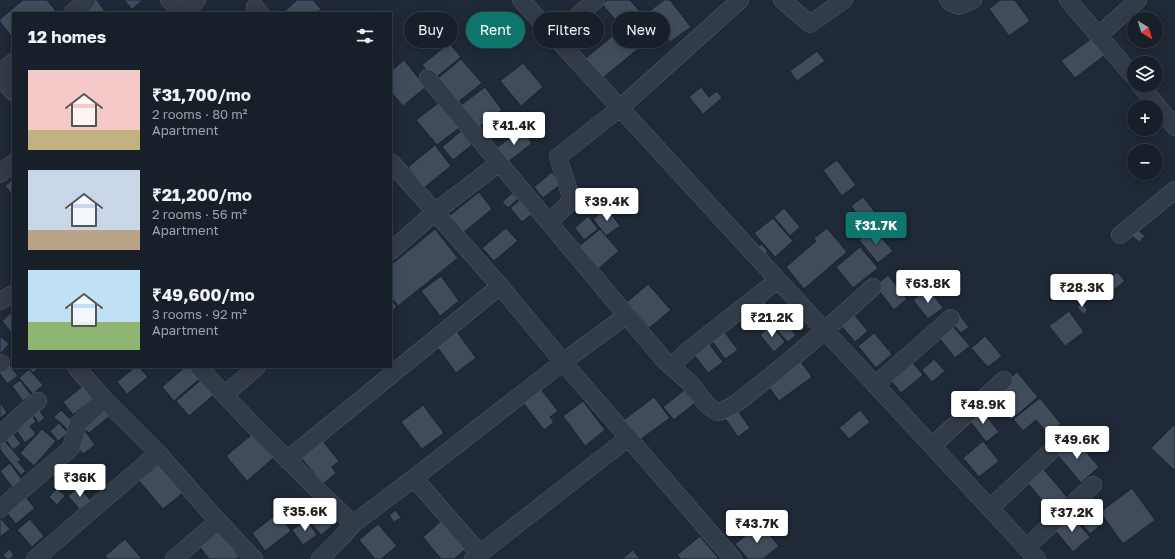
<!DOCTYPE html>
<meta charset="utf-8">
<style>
:root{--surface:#171f29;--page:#242c35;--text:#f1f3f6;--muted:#9ea2a8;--line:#363d46;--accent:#0f766e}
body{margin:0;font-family:"Golos Text",sans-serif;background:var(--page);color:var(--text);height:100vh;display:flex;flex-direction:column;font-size:15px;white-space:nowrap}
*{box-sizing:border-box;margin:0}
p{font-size:13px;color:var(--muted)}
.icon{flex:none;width:22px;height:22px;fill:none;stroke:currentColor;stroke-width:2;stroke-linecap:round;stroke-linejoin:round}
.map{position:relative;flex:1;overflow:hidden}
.side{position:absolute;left:12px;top:12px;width:380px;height:356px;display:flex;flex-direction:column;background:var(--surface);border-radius:0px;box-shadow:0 2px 10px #0003,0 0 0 1px var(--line)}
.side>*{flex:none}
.banner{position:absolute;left:404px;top:12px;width:380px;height:36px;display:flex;gap:8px}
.needle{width:26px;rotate:142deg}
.fabs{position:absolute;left:1127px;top:12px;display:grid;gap:8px}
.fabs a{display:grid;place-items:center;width:36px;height:36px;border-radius:50%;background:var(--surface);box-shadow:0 2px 10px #0003,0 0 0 1px var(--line);font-size:20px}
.price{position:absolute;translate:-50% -34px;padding:0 9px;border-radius:4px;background:#fff;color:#222;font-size:13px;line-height:26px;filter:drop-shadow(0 1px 2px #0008)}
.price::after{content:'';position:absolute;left:50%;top:24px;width:12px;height:9px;margin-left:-6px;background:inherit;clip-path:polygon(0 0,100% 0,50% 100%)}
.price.on{background:var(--accent);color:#fff}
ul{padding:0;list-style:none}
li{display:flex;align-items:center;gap:12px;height:100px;padding:0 16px}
li span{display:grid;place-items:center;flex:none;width:112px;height:80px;border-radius:0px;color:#555}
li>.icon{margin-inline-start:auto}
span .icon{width:48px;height:48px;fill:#fffc;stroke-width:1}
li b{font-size:17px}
h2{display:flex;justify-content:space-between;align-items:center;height:48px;padding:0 16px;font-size:17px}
.tag{padding:0 14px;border-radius:18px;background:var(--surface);box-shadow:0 2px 10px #0003,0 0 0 1px var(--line);font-size:14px;line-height:36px}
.tag.on{background:var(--accent);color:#fff}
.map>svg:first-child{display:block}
.building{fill:#404c5c;stroke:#1a222e}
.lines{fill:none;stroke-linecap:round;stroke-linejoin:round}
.minor-casing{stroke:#505966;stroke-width:18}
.minor{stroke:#323b48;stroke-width:17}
</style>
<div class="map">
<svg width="1175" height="559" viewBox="0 0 1175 559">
<rect width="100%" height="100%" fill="#1f2937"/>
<path class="building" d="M23,0H47L56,11L55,13H13V38L0,22V19Z
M92,0H97L106,13H83Z
M124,0H143L132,9Z
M297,0H313L321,9L317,13H283Z
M607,0H630L642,14L624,30L602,4Z
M664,0H670L691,27L670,42L648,12Z
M1000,0H1015L1030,21L1009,36L989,9Z
M621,29L638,49L599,81L582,61Z
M1092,38L1105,55L1075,78L1061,61Z
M449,43L461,57L434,79L422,65Z
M817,51L825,61L797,81L790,71Z
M461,59L482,83L457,103L437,79Z
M404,60L426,87L403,106L391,92V71Z
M523,63L543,87L521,106L500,81Z
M485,87L502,110L478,128L461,105Z
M701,87L709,97L717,91L722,98L703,114L689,97Z
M438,103L459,128L437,145L416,120Z
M522,129L532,143L507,163L496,148Z
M461,131L472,145L453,160L442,147Z
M435,145L451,166L424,188L408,167Z
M837,160L856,185L842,196L823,170Z
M552,172L561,184L543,198L534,187Z
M13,179V196L5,186Z
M479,192L492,209L463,233L449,216Z
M512,193L518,199L508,208L502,202Z
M863,197L878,216L866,225L851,206Z
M520,200L532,214L522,222L510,208Z
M607,208L620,226L606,236L593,219Z
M784,208L800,227L790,236L774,217Z
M588,216L598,229L584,240L575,228Z
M773,218L793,241L775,257L754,233Z
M506,228L518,241L494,261L482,248Z
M827,228L847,252L804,289L786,267L816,241L814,238Z
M873,228L893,251L878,263L859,240Z
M435,229L458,258L398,306L391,297V265Z
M600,229L619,251L598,269L579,246Z
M1137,229L1145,236L1139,242L1131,235Z
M762,244L768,252L762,256L756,248Z
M860,247L878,268L853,288L836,267Z
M1117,272L1125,281L1106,296L1099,287Z
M888,275L907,299L894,310L875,286Z
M441,276L459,301L440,316L421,291Z
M648,284L671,310L649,328L627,302Z
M928,288L943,308L928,319L913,300Z
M761,296L776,317L766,325L751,304Z
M391,299L397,307L391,312Z
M1082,303L1088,310L1083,314L1077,307Z
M13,311V330L11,332L2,321Z
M851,311L868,331L855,342L838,322Z
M1069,311L1084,332L1065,346L1049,326Z
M960,316L969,327L961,333L952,323Z
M780,317L796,335L788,342L771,324Z
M950,323L970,346L955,358L936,334Z
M771,325L785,342L774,352L760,335Z
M455,329L476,358L456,373L435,344Z
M722,329L738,350L725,359L710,338Z
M874,333L892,354L876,368L858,346Z
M0,336L9,344L0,354Z
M985,336L1002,356L988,367L971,348Z
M707,341L723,362L708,373L692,352Z
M798,358L812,377L779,401L765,382Z
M910,359L923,375L901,393L888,377Z
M934,359L945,371L932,382L922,370Z
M7,361L18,376L7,384L0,374V367Z
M28,367H40L33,373Z
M135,367H139L148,377L127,394L117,382Z
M185,367H197L204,375L174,401L162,387Z
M29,369L43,385L33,394L19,378Z
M1017,372L1038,397L1011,420L990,395Z
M203,378L215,394L189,416L176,401Z
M20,380L31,395L23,401L12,386Z
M88,382L98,394L73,415L63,402Z
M540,388L558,411L550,417L554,422L544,430L522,401Z
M684,390L695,403L674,420L663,407Z
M654,397L670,418L637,442L621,422Z
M1040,398L1061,424L1048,434L1036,420L1023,431L1013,419Z
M583,401L605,430L585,446L563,416Z
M1,403L7,413L0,418V404Z
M423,405L444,433L422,449L401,422Z
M37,407L45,418L39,423L31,412Z
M979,407L999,432L986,442L967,417Z
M736,408L750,428L738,437L724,417Z
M106,409L111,415L89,433L83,427Z
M61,410L74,423L67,429L54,417Z
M860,410L870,422L849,439L839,428Z
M31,414L36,422L30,426L36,434L25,443L14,427Z
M59,423L68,433L58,441L50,431Z
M1175,424V471L1151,448Z
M42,429L56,441L34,466L20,453Z
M11,431L21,444L13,450L4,437Z
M256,431L277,455L247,481L226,456Z
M86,432L95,445L83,454L73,442Z
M1073,437L1099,467L1081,483L1055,452Z
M3,439L21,460L18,462L26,471L21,475L0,450V442Z
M322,440L339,461L332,467L336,473L323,484L301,458Z
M983,441L999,461L979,477L963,458Z
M10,463L22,480L12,487L0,471Z
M160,463L184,492L163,509L139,481Z
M1041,466L1067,497L1051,511L1025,480Z
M79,487L91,501L80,510L68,496Z
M57,488L65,496L57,505L49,497Z
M1132,488L1155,520L1123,544L1100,512Z
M24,495L35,508L16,524L5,511Z
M1087,503L1103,523L1090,534L1074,514Z
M324,506L337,522L321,535L308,519Z
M396,510L401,518L394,522L389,515Z
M278,513L291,531L265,551L252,533Z
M1070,514L1090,537L1073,552L1053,528Z
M0,518L10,529L0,537Z
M30,519L44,536L32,547L17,530Z
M307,520L317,535L303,545L292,530Z
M442,520L466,549L454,559H441L423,537Z
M378,524L397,546L381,559H375L359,540Z
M760,524L779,546L763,559H748L735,544Z
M219,530L239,557L237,559H209L199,546Z
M700,536L719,559H681L677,555Z
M125,539L142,559H108L105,556Z
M9,549L14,555L10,559H6L3,555Z
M633,550L640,559H622Z"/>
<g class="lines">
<g class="minor-casing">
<path id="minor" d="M169,0L182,13
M521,0L778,280L1037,559
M782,0L810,24L844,0
M948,0L950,2L959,6L973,0
M1068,0L1134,77
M255,7L260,13
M72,13L87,0
M182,13L197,0
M1099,35L1138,0
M554,36L596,0
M0,73L13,62
M0,76L13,92
M428,78L664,360L691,384L707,405L717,412C733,409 746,395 758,386C798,355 836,321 873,287
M1140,85L1175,127
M391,162L500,286L563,362L733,559
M0,174L13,163
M549,222L572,200L558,157L620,108L740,0
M1120,235L1175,190
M391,251L435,212L499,163
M0,301L13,294
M0,364L1,363
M672,366L686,352L778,280
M76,367L104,399L158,453L218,521L254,559
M199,367C248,422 300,473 353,524
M875,385L951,318
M224,395L257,367
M0,435L20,416L38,401
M932,446L1004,380
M287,460L500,286
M414,478L480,554
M990,508L1050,452
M0,509L71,448L78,424L104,399
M1026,548L1093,485
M35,559L158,453
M174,559L218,521
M320,559L340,539L353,524L414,478L563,362L627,315
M473,559L628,438"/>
</g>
<use href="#minor" class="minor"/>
</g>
</svg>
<div class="fabs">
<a><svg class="needle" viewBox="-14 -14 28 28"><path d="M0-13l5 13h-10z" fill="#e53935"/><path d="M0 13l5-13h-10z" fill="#9ea2a8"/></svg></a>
<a><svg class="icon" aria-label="layers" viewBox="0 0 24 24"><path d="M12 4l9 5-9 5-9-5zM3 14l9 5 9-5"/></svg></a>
<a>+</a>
<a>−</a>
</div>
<b class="price" style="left:514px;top:146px">₹41.4K</b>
<b class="price" style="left:607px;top:222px">₹39.4K</b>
<b class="price on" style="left:876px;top:246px">₹31.7K</b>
<b class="price" style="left:928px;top:304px">₹63.8K</b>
<b class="price" style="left:1082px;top:308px">₹28.3K</b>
<b class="price" style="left:772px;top:338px">₹21.2K</b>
<b class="price" style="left:983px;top:425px">₹48.9K</b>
<b class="price" style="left:1077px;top:460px">₹49.6K</b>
<b class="price" style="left:80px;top:498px">₹36K</b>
<b class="price" style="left:305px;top:532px">₹35.6K</b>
<b class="price" style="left:1072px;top:533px">₹37.2K</b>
<b class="price" style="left:757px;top:544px">₹43.7K</b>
<div class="banner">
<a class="tag">Buy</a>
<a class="tag on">Rent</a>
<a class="tag">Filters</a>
<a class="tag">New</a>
</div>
<section class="side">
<h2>12 homes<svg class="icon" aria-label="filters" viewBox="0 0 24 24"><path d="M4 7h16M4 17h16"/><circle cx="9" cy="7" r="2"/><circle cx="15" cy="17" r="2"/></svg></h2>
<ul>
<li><span style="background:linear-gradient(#f6c9c9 75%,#c2b280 0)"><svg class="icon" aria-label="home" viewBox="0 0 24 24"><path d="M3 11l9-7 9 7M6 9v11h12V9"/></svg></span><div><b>₹31,700/mo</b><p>2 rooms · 80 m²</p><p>Apartment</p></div></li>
<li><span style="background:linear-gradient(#c9d6e8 75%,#b9a48a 0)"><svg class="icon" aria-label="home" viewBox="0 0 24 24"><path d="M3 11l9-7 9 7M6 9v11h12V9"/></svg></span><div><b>₹21,200/mo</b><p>2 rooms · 56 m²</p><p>Apartment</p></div></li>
<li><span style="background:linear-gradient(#bfe0f5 65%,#8fb573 0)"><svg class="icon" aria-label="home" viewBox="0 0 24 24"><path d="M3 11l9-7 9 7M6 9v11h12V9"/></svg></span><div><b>₹49,600/mo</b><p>3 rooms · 92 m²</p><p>Apartment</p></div></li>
</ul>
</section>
</div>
